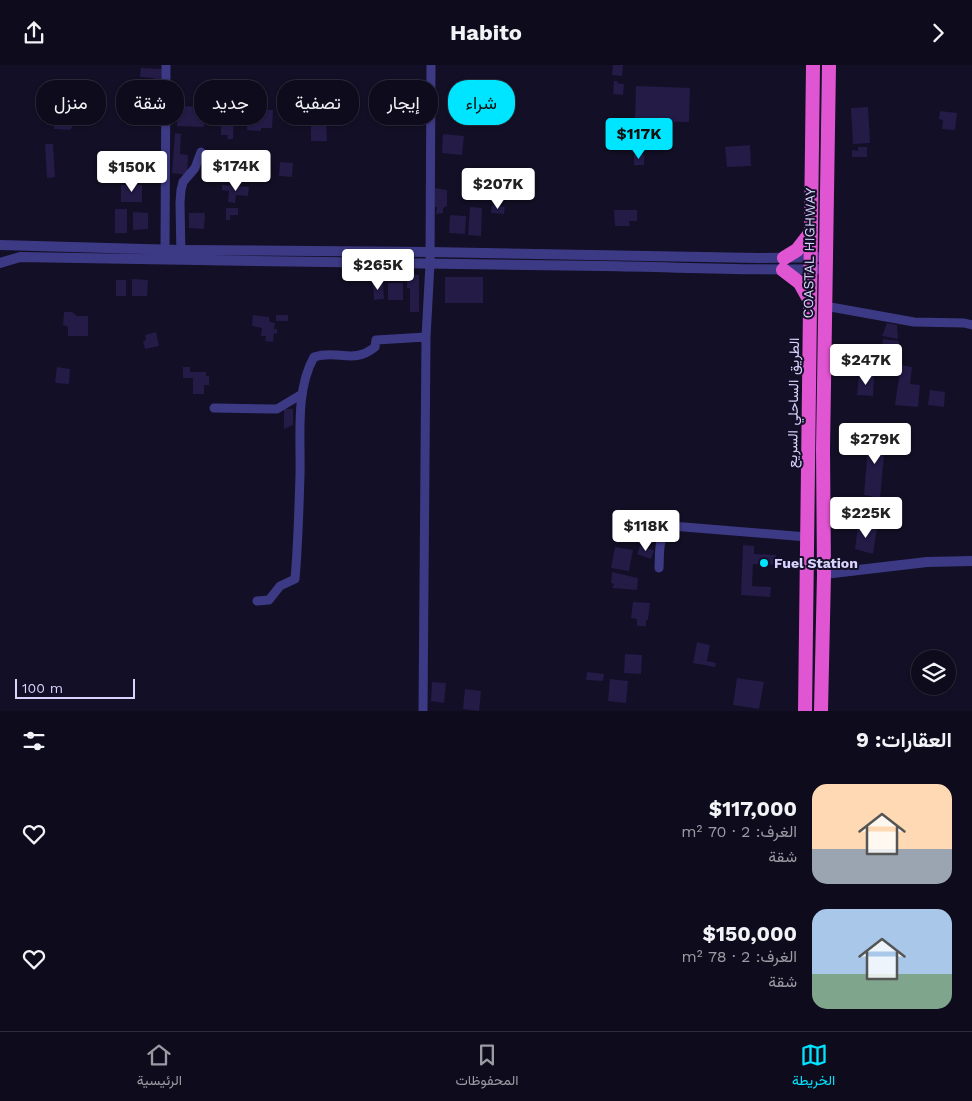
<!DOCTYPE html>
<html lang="ar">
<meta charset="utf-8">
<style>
:root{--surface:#0e0b1c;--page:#1c1929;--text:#f1f3f6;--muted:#9b9ba3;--line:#2e2b3b;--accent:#00e5ff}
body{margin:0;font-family:"Work Sans",Vazirmatn,sans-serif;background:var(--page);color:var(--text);direction:rtl;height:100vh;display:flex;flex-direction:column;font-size:19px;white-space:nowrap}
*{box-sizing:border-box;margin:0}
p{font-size:16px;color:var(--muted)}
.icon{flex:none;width:28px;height:28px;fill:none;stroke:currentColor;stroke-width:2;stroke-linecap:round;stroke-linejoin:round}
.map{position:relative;height:646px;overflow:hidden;direction:ltr}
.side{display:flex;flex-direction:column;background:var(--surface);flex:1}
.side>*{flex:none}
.banner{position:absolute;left:15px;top:15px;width:500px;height:45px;direction:rtl;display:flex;gap:10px}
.buttons{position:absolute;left:911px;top:585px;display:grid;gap:10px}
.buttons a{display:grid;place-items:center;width:45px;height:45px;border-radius:50%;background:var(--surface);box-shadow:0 1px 4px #0004,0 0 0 1px var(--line);font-size:25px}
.scale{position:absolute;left:15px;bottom:12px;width:120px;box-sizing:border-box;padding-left:5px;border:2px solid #d9d4ff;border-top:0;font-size:14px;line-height:18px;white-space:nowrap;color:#d9d4ff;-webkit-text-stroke:4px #130f26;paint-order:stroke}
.price{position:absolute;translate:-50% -42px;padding:0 11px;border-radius:5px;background:#fff;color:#222;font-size:16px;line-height:32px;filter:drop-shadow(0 1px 2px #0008)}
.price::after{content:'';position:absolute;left:50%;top:30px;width:15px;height:11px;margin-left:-8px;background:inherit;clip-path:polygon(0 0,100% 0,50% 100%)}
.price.selected{background:var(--accent);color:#111}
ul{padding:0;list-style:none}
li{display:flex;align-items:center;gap:15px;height:125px;padding:0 20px}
li span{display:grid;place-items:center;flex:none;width:140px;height:100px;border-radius:15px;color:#555}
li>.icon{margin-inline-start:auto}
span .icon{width:60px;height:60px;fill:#fffc;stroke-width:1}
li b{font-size:21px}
h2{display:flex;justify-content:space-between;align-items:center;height:60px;padding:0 20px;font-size:21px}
.tag{padding:0 18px;border-radius:20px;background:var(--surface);box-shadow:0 1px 4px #0004,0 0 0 1px var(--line);font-size:18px;line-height:45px}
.tag.selected{background:var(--accent);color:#111}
header{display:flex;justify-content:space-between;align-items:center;height:65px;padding:0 20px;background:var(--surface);font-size:22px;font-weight:700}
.dock{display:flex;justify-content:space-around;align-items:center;height:70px;border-top:1px solid var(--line);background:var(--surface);font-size:14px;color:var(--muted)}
.dock a{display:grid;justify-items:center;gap:2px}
.dock .selected{color:var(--accent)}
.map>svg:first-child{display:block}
.building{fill:#241b47}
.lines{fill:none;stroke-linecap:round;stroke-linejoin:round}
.minor{stroke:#3d3a85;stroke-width:9}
.tertiary{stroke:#3d3a85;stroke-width:10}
.trunk{stroke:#e055d1;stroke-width:14}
.poi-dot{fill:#00e5ff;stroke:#130f26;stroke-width:2}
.labels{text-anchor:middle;stroke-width:4;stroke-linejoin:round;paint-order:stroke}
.street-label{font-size:14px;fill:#d9d4ff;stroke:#130f26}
.poi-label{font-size:14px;font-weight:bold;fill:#d9d4ff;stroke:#130f26;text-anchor:start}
</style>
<header><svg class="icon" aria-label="forward" viewBox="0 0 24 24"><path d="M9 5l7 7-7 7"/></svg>Habito<svg class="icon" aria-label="share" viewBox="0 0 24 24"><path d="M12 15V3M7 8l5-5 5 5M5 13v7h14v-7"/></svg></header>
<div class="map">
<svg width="972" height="646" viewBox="0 0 972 646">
<rect width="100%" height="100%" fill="#130f26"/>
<path class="building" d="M613,0H623L622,11L612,10Z
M141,3L162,4L161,20H154V13L140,12Z
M614,16H618L617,18L624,19L623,30L613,29Z
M140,18H148L147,25H153L152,32H139Z
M307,21H320L321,39L324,40V44H308Z
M636,21L690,23L689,57L635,56Z
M178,41L205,42L204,62L177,61Z
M868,42L870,78L853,79L851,43Z
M248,44L273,45L272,63H261V66L247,65Z
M55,46L72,47L71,53L75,55V58L70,65L54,64Z
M940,46L957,48L955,65L942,64L943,55L939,54Z
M226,50H234L233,74H227L228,70H221V56L224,57Z
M311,56H326L327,76H311Z
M175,68L181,69L180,89L188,90L187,110L172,108Z
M443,69L464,71L462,90L442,88Z
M45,79H53L55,112L47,113Z
M750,80L751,101L727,102L725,82Z
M858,82H867V92H852V85L858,86Z
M634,90H644V100H634Z
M280,97L293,98L292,112L279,111Z
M121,120H142V137H121Z
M222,120L249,122L248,131L236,130L235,138L228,137L229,126L222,125Z
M435,123L447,125V141L443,143V148L436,149L437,142H435Z
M492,140L505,142L504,149L491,148Z
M470,142L482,143L481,171L468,170Z
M226,143H238V150H230V155H226Z
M115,144H127V168H115Z
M614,145H637V156H629L630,161H615Z
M133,147L148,148V164L133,165Z
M189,148H205L204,164L189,163Z
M450,150L466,151L465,169L449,168Z
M407,209L419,210V247H410V223H407Z
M445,212H483V238H445Z
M132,214L148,215L147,231H132Z
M116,215H126V231H116Z
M383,218L384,234L374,235L373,219Z
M388,218H403V235H388Z
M64,247H72L77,251H88V271H68V262L63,260Z
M253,250L269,252L270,257L275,258L274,264H277V269L274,268L273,277L265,276L266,271H261L262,263L252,261Z
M276,250H288V256H276Z
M887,258L897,260L898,274L882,271Z
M156,267L159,281L145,284L143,276L146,275L145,270Z
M883,274L899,276L897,293L880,291Z
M901,300L912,302L910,319L920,320L918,342L895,340Z
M57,302L70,304L69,319L55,318Z
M183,302H190V307H206V311H209V320H204V329H193V313H183Z
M859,311H874L873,331L857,330Z
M930,325L945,327L944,342L928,340Z
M284,344H293V360L284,364Z
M875,368L886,369L880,433L864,430L869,369Z
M867,437L879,439L876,459L860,457L857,455L858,443L866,445Z
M858,461L877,462L873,489L855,484Z
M743,480L754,481V489L776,490V500L753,499L752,521L771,522L770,532L741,530Z
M640,481L654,485L651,494L637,489Z
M615,482L633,485L629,506L611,503Z
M612,507L638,513L637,525L612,523L614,519L611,518Z
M633,537L650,538L648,555H646V561H637V554L631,553Z
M697,577L710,580L707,596L716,598L715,602L693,598Z
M625,589L642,590L641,609L624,608Z
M587,607L604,609L603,616L586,615Z
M737,613L764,617L759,644L733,640Z
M610,614L628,616L626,638L608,636Z
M432,617L446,618L444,638L431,636Z
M465,624L481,626L479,646L463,644Z"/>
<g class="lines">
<path class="minor" d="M165,184L166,0
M181,191L180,138L181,125L183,117L195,103L201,87
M825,241L914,257L964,258L972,260
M214,343L277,344L302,329
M659,503C660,486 657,472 672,461L807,472
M257,536L269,535L280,521L295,514C298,480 299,445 300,410C301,373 295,325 314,292C338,284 353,300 375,282L376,275L426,272
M423,646L426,272L430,199L431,0"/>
<path class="tertiary" d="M0,180L180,185L430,187L759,193L825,192
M0,198L20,192C214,195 409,199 603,201C677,202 751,206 825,204
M824,509L927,497L972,496"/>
<path class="trunk" d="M784,193L797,185L811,167
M783,205L800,218L810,236
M805,646L813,0
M821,646L824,509L823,384L829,0"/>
</g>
<circle class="poi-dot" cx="764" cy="498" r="5"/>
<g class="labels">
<g class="street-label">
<text transform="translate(809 188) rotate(-89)" y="5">COASTAL HIGHWAY</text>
<text transform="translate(793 338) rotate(-89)" y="5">الطريق الساحلي السريع</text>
</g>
<g class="poi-label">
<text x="774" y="503">Fuel Station</text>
</g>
</g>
</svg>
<div class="buttons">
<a><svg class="icon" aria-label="layers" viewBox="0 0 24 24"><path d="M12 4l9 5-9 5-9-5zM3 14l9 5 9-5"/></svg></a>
</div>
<div class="scale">100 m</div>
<b class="price selected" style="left:639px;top:95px">$117K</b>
<b class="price" style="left:236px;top:127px">$174K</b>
<b class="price" style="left:132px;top:128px">$150K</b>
<b class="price" style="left:498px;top:145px">$207K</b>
<b class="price" style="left:378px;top:226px">$265K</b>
<b class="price" style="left:866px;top:321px">$247K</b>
<b class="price" style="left:875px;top:400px">$279K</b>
<b class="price" style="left:866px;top:474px">$225K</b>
<b class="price" style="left:646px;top:487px">$118K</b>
<div class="banner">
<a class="tag selected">شراء</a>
<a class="tag">إيجار</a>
<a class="tag">تصفية</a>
<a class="tag">جديد</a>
<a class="tag">شقة</a>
<a class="tag">منزل</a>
</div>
</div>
<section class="side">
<h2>العقارات: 9<svg class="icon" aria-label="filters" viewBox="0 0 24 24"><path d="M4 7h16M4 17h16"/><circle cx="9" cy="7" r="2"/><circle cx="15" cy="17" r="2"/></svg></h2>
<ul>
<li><span style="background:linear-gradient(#ffd9b3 65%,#9aa5b1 0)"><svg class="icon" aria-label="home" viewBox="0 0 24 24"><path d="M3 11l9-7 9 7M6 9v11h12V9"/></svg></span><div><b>$117,000</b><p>الغرف: 2 · 70 m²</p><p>شقة</p></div><svg class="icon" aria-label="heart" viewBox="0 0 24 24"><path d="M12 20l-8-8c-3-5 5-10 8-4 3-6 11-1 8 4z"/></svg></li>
<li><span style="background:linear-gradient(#a9c7e8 65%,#7fa58c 0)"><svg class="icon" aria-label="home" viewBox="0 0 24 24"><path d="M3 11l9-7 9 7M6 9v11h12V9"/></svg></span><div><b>$150,000</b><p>الغرف: 2 · 78 m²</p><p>شقة</p></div><svg class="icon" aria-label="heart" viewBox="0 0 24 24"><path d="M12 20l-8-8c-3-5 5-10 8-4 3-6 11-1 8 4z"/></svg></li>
</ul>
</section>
<nav class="dock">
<a class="selected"><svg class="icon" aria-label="map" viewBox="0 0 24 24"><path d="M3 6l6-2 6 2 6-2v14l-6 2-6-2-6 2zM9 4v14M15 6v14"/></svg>الخريطة</a>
<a><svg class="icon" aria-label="saved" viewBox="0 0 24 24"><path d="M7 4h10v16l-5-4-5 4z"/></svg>المحفوظات</a>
<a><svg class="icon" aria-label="home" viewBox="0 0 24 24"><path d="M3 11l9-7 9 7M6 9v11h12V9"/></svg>الرئيسية</a>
</nav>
